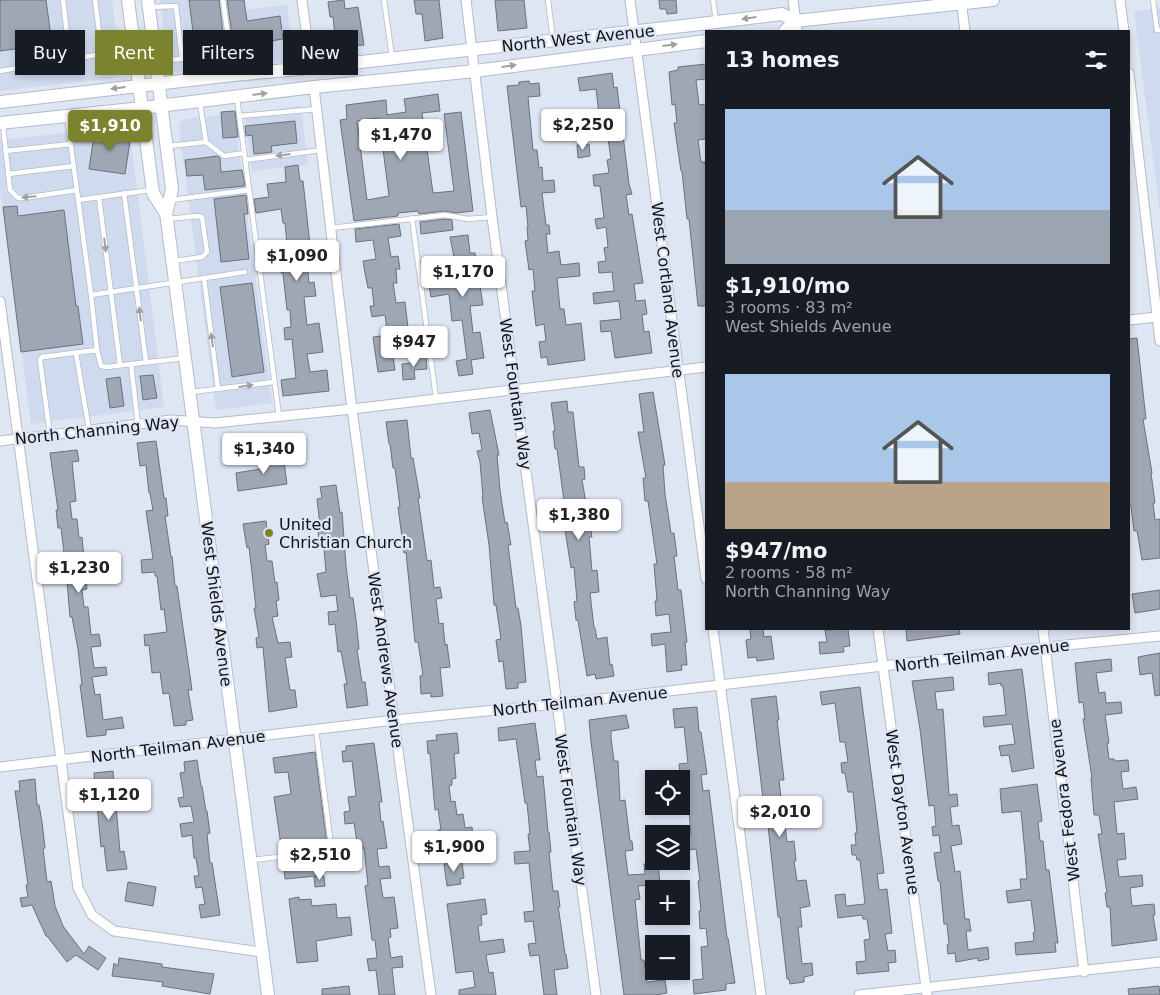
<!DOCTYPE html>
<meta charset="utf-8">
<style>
:root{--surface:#171b24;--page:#20242c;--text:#f1f3f6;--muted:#9ea1a6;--accent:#7c832e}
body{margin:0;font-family:"DejaVu Sans",sans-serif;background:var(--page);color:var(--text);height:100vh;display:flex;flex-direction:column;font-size:19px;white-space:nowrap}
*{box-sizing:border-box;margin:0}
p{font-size:16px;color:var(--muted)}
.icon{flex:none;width:28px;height:28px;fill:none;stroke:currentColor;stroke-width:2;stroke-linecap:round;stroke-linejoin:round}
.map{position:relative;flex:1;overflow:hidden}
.sheet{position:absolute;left:705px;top:30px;width:425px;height:600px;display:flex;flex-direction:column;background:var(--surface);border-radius:0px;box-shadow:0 2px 8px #0003}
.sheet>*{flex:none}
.hud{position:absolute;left:15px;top:30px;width:475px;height:45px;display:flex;gap:10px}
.buttons{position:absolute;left:645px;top:770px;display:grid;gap:10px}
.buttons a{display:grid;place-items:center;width:45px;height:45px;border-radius:0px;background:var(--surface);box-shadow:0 2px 8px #0003;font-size:25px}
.price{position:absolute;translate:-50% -42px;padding:0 11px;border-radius:5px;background:#fff;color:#222;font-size:16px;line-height:32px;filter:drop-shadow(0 1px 2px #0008)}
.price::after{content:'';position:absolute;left:50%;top:30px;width:15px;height:11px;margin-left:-8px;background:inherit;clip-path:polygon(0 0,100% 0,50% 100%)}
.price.selected{background:var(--accent);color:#fff}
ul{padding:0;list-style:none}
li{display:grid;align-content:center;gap:10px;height:265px;padding:0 20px}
li span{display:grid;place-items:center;height:155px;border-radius:0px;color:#555}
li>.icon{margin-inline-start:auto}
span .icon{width:90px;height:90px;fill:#fffc;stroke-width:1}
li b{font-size:21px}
h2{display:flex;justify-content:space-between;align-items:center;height:60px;padding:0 20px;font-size:21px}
.chip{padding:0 18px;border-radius:0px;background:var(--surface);box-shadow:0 2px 8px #0003;font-size:18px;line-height:45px}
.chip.selected{background:var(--accent);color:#fff}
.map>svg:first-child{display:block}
.built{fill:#d0daef}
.building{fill:#a0a7b4;stroke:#6a717d;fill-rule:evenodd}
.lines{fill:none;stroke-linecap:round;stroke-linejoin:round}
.lane-casing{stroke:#b4bbc8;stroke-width:6}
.street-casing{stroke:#b4bbc8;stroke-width:11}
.secondary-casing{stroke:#b4bbc8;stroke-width:14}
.lane{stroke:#fff;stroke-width:4.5}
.street{stroke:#fff;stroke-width:9}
.secondary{stroke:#fff;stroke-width:12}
.oneway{fill:#9fa0a2}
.poi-dot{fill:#7c832e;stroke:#dee5f3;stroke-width:2}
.labels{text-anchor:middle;stroke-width:4.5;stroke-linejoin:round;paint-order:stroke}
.street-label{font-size:16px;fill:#0f1116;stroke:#dee5f3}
.poi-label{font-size:16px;fill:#0f1116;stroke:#dee5f3;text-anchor:start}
</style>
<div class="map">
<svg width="1160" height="995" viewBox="0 0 1160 995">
<rect width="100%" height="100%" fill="#dee5f3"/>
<path class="built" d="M0,0H112L121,69L120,75L115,78L0,91Z
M160,0H218L227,67L178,73L171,70L168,64Z
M287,5L294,60L234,66L227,12Z
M1160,8V213L1134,11Z
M301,106L308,165L252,171L244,113Z
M234,114L272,403L216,410L179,127L180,122L185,119Z
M122,127L127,128L130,133L164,407L31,424L0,189V140Z"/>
<path class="building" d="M0,0H46L52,44L0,51Z
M189,0H219L225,49L215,50L214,37L194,40Z
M227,0H244L247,21L280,16L283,39L264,42V47L246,50L245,40L233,41Z
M344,0L345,9L358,7L364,45L336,47L333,17H330L328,2Z
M414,0H439L443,38L425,41L422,14H416Z
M495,0H524L527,28L498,31Z
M659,0H676L677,13L667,14L666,9H660Z
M706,64V79L696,80L699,105L706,104V139L698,140L701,162H705L706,172V306H698L689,219H687L682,171H681L674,123H677L675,104L672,105L669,72L678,70V67Z
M612,73L614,88L617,87L629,184L632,194L626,195L629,215L632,214L643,283L634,284L636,301L645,300L647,314L642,315L644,332L649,331L652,353L615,358L611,331L601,332L600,321L621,319L619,301L594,304L593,293L614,291L612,272L599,273L598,262L606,261L604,248L608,247L606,227L597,229L595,219L604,218L600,186H594L593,175L609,173L607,160L611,159L606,125L593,127L591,115L599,114L596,89L580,91L578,78Z
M529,81L530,84L539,83L540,96L528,97L533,150H537L539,168L542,167L543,181L554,180L555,192L542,193L546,225H549L550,234H546L548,253L559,251L561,265L579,263L580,276L557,278L560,309H564L566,325L581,323L585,360L548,365L547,357L541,358L539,342L546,341L544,324L536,326L532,291H535L533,269L529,270L525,241L528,240L527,227H528L526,206L521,207L507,86L519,85V82Z
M438,94L440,111L422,113L433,193L454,191L444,114L461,112L473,211L456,213L445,211L419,214L418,211L398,213V216L354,221L340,120L347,119L346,105L386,100L387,115L406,112L404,99ZM379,118L389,196L367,200L357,121Z
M235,111L238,137L223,138L221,112Z
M295,121L297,143L271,146L272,152L254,154L252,135L246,136L245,126Z
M95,129L131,135L125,174L89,169Z
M589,144L590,156L578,158L577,145Z
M218,156L220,158L221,172L242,170L245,186L205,190L203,175L187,176L185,160Z
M298,165L300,181H303L310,245H305L309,283L314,282L316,296L304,297L307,325L319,323L323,352L307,354L310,372L327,370L329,391L283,396L281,380L296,378L292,339L285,340L284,328L291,327L290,310H287L283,273H281L280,257L288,256L285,223H283L281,209L256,213L254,199L269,197L267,184L286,182L285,167Z
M246,195L248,214H244L249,259L221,262L214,199Z
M17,206L18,216L64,210L76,306H78L83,344L21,352L3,207Z
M445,219L452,220L453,230L421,234L420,222Z
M399,224L401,236L388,238L391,257L398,256L400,269H396L397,283H393L396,303L405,302L408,328L387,331L385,315L372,317L370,306H374L372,288H368L365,273L363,261L376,259L373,240L356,242L355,229Z
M468,235L470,253H475L483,305L470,306L473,333L480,332L484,358L471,360L473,374L459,376L456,361L467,359L462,320L452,321L449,294L431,297L429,285L449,282L446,258L454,257L450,237Z
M252,283L264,372L232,377L220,287Z
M390,335L395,370L378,372L373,337Z
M1137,338L1146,419H1143L1152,473H1151L1155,503H1153L1155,520L1160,519V558L1142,560L1137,531H1134L1131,506H1129V339Z
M426,357L427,369L414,370L415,379L403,380L402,364L412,363V358Z
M153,375L157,398L143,400L140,376Z
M120,377L124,406L110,408L106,379Z
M653,392L665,465H663L665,494L671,533H674L677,556H674L678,590H681L687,642H685L687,665H681L682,670L667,672L665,644L652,646L651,634L671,632L669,614L656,616L655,601H657L654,564H657L648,501H645L643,478H646L638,432H644L639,394Z
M567,401L568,412H573L579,467H584L585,479L582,480L592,537H589L592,571L597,570L599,592L590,593L594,628H595L597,639L607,637L610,665L612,664L614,676L596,679L595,674L587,676L578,620H576L574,602L577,601L574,567L571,568L563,517L566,516L557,449H555L553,431H555L551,403Z
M490,410L499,455H497L500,490L505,523L507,522L511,545H508L516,608H518L521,626L526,682L518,683V688L506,689L503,661L499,662L496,640L501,639L496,605H494L489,545L482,497H483L480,462L477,451L482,450L479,433L472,434L469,413Z
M407,420L411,458H413L420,498H418L427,561L431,560L434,588L440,587L442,598L436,599L439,624L443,623L445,645L447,644L450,667L440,668L443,696L431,697V693L421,694L420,676L423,675L418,642H415L406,552L404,553L398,507H400L395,468H393L390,444H389L386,422Z
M156,441L164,498H166L168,516H165L171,557L172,556L175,586H177L192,690H188L193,720L186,721V725L174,726L169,693L163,694L160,672L152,673L149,645L145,646L144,635L167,632L164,609L161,610L157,576H155V572L142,573L141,560L153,559L146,511L153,510L150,493H149L146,465L140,466L137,443Z
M77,450L79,461L72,462L76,501L70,502L72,519H77L79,538L82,537L87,589L82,590L84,607H88L91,635L99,634L101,646L91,647L94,668L106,667L107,675L92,677L95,695L100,694L103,720L122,717L124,728L106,730V735L87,737L80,685H82L78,649L72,617H70L66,569L61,528H58L56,510H58L50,453Z
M283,455L287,484L238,491L236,473L266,468L265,458Z
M336,485L340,513L342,512L346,566L350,598H353L356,620L359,649L357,650L362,682H365L368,705L347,708L344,684H347L341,651L338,652L335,624L329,625L328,612L338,611L336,595L321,597L317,574L326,572L323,538L319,539L317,525H320L317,499L322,498L320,487Z
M266,521L269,544L265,545L267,561H272L275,583L277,582L279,600L276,601L278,616L272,617L278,643L290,642L292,657L285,658L290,690H295L297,707L269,712L263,647L257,648L256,638L259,637L254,608H256L249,547L247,548L243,524Z
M1160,590V609L1135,613L1132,594Z
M750,629H763L764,637L771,636L774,659L757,661L756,657L748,658L746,640L751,639Z
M848,629L850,646L843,647L844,652L820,654L819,642H827L825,630Z
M906,629H959L960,634L907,641Z
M1160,653V695L1155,696L1152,673L1140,675L1138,657Z
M1111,659L1112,671L1096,673L1099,693L1105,692L1106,703L1121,702L1122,713L1105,715L1109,743H1107L1109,759H1114L1115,761L1128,760L1129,771L1121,772L1123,789L1136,787L1138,799L1114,802L1117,834L1124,833L1126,859L1117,860L1119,877L1142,875L1143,886L1130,888L1132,906L1154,904L1155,915H1153L1157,940L1112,946L1110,907H1107L1105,893H1107L1098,834H1102L1099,815H1094L1091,778H1092L1083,719H1085L1083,702L1079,703L1075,663Z
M1022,669L1034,768L1012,772L1009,755L1001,756L999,746L1015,744L1012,724L984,727L983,717L1006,715L1003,686H1001V683L989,685L988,673Z
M953,677L954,690L935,692L937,710L943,709L949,795L957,794L958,806L950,807L952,824V826L959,825L962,844L951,846L955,872L960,871L965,919H969L971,931H966L968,950L988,947L989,959L978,961V958L956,962L955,953L948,954L947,945L949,944L947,924H944L940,881H938L934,853L941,852L939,835L933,836L932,827L936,826L934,805L929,806L920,729L912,681Z
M860,687L884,873L877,874L879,890L887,889L892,933L885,934L888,951L895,950L896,962L888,963L889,971L857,974L856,962L866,961L864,940L870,939L867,919H863L862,915L838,918L835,895L845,894L846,906L865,904L860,860H857L856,855H852L851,845H856L855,833H857L853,792H848L845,773H842L841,763L848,762L845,742H840L835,703L822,705L820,692Z
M776,696L779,720H777L784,780H779L783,816H789L790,825H785L787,842L794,841L796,861H794L797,881L806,880L810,906L800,908L802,927H798L802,964L812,963L813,975L804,977V982L790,984L789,979H787L780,917H778L766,807H764L751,699Z
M697,707L699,732H701L707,774L701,775L703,791L709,790L727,938H728L735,983L726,984V990L694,994L693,980L703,979L701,947L708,946L706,928L700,929L699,911H701L698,881H700L696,849L687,850L686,834H691L689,812L683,813L682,801H683L679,764L688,763L684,727L675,728L673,709Z
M626,715L629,728L611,731V738L614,761H618L620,801L625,800L630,841H632L633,850L625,851L628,875L645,874L644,864L658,863L660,884L638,886L640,899L635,900L641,960H644L647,982L665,980L667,993L656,995H624L591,742L589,720Z
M535,723L540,760H535L537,777L543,776L548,832H549L551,852H549L553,891H558L560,907H558L559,912L565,954H566L568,968L554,970L557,995H544L539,955L530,956L528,944L536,943L533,921L525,922L524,912L534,911L529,863L515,864L514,852L530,851L528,834H530L527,803H525L516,739L499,741L498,728Z
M457,733L459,753L454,754L456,778L452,779V785L449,786L451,802L455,801L457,815L463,814L465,828L472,827L473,836L439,840L438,830H441L438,809L435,810L430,753L428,754L427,741L437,740L436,735Z
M374,743L382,802H379L381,822L383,821L387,848L377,849L379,867L389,866L391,878L380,879L383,898L394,897L396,911L398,928L390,929L391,937L388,938L391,958L402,956L403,967L392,968L395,995H379L376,970L369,971L367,959L377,958L375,940H372L365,886L368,885L364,848H358L354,823L345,824L344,812L350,811L348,797L356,796L352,761L343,762L342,751H346V746Z
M315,752L327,845L326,847L282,852L274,797L291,794L288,772L275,773L273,758Z
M197,760L201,786H202L206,811H207L210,833L207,834L210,863H212L220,915L201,918L199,905L205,904L202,887L196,888L194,876H199L196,858H194L192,835L182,837L180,824L194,822L191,806L180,807L178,798L184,797L180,773L185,772L184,762Z
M113,771L120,852L124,851L127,869L107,871L104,846L101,847L94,773Z
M35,779L37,805H39L42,822L45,848L43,849L47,882L51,881L55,906L63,926L84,954L89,946L106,958L98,970L76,955L67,962L47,936H46L32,905L22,907L20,898L28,897L26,885H28L15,791H20L19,781Z
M1037,784L1042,821L1038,822L1040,841H1043L1046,870H1049L1058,943H1055L1056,952L1016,955L1015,943L1034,941L1033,933L1035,932L1031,900L1008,903L1006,891L1021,889L1020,879H1027L1025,853L1021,811L1002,813L1000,789Z
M315,857L317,876L285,879L283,860Z
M462,862L464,878L460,879L461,884L447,886L444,864Z
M324,876L325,886L315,887L314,877Z
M128,882L156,887L153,906L125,901Z
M299,897V900L311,899L312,906L336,904L337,918L350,917L352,935L316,941L318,961L297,963L289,899Z
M485,899L487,914L481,915L482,925L478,926L480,942L503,939L505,952L486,955L489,973L493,972L496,995H459V990L475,987L473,971L456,973L447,904Z
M119,958L162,964V967L214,974L210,994L162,986L163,982L112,976L114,963L118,966Z
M349,986L350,995H322V989Z
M1159,986L1160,995H1129L1128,989Z"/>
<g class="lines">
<g class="lane-casing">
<path id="lane" d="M63,0L70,59
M223,0L233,73
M384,0L392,57
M548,0L553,39
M713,0L716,21
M1153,0L1157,30H1160
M150,7L176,6L182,59L158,61
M182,59L204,58L205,78
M0,71L102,54L95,0
M237,98L279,416
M239,116L317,109
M67,117L91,295L245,272
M3,125L10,190L18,198H24L77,190
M206,142L224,156L244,153
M169,146L206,142L200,103
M5,151L71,144
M245,160L322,150
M8,174L74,166
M124,193L146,362
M99,197L120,365
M78,200L151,190
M171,200L249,190
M412,218L436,398
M168,219L197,216L202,217L207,252L202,257L174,261
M331,228L445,215L468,219L492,217
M204,278L218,389
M97,350L101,366L106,367L185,358
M76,353L89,430
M131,364L138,425
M191,392L274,382
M50,435L40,360L42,357L97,350L91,295
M251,860L329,851L331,845L316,730"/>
</g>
<g class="street-casing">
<path id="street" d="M302,0L311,68
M466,0L492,217L596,995
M630,0L706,579
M793,0L797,31
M961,0L965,31
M1120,0L1124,31
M1129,73L1160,341
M314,87L352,409L431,995
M0,301L78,888L92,915L114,931L261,952
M1129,320L1157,317
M0,441L172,420L215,423L352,409L706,367
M713,629L761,995
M878,629L927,995
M1043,629L1084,972
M0,767L394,720L557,704L1046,647L1160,636
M859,995L1160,962"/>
</g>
<g class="secondary-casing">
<path id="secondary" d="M128,0L153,193L166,214L167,220L268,995
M148,0L172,189L166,214
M785,31L795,21L993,0
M0,102L233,75L298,69L692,25L782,14L795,21
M0,123L142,108L314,87L475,71L706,41"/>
</g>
<use href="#lane" class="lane"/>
<use href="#street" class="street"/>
<use href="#secondary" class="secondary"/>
</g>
<defs><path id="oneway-solid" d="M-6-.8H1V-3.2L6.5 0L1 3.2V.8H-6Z" transform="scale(1.25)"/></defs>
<g class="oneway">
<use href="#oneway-solid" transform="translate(749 18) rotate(172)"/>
<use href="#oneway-solid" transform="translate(670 45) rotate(-7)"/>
<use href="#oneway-solid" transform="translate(509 66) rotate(-8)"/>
<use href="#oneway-solid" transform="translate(118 88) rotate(173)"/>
<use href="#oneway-solid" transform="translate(260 94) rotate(-7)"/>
<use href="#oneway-solid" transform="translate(283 155) rotate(173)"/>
<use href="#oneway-solid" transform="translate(29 197) rotate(175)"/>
<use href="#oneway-solid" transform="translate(105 245) rotate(83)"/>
<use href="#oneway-solid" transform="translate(140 314) rotate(-97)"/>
<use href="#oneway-solid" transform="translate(212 340) rotate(-97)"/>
<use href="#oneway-solid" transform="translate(246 386) rotate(-8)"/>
</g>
<circle class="poi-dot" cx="269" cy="533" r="5"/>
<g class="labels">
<g class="street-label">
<text transform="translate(578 38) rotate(-6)" y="6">North West Avenue</text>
<text transform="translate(668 290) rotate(83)" y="6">West Cortland Avenue</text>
<text transform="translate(516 394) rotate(82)" y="6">West Fountain Way</text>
<text transform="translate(97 430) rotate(-6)" y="6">North Channing Way</text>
<text transform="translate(217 604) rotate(83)" y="6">West Shields Avenue</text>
<text transform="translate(982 655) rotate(-7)" y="6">North Teilman Avenue</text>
<text transform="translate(386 660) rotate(82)" y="6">West Andrews Avenue</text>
<text transform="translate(580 701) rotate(-6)" y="6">North Teilman Avenue</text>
<text transform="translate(178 746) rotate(-7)" y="6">North Teilman Avenue</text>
<text transform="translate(1064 800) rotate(-97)" y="6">West Fedora Avenue</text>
<text transform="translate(571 810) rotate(82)" y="6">West Fountain Way</text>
<text transform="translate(903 812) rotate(82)" y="6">West Dayton Avenue</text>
</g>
<g class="poi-label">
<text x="279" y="530">United<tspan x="279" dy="18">Christian Church</tspan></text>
</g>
</g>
</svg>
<div class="buttons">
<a><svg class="icon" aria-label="locate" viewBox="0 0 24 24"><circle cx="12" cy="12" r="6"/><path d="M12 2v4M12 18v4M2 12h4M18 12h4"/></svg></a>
<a><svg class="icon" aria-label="layers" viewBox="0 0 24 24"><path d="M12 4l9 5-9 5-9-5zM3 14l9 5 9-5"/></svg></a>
<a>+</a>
<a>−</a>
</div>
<b class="price" style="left:583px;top:151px">$2,250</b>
<b class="price selected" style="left:110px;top:152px">$1,910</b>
<b class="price" style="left:401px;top:161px">$1,470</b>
<b class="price" style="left:297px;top:282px">$1,090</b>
<b class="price" style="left:463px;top:298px">$1,170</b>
<b class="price" style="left:414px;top:368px">$947</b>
<b class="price" style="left:264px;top:475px">$1,340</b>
<b class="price" style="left:579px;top:541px">$1,380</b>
<b class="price" style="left:79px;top:594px">$1,230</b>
<b class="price" style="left:109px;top:821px">$1,120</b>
<b class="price" style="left:780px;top:838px">$2,010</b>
<b class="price" style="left:454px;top:873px">$1,900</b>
<b class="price" style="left:320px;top:881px">$2,510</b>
<div class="hud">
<a class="chip">Buy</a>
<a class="chip selected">Rent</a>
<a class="chip">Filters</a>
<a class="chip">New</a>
</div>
<section class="sheet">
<h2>13 homes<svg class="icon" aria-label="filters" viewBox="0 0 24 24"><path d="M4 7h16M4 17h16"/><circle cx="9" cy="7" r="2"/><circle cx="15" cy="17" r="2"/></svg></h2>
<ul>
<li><span style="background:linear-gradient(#a9c7e8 65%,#9aa5b1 0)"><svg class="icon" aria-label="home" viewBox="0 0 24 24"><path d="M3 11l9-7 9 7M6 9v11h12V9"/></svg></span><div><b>$1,910/mo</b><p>3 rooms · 83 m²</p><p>West Shields Avenue</p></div></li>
<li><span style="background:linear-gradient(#a9c7e8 70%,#b9a48a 0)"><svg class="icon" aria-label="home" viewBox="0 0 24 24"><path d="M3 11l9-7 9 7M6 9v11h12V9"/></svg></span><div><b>$947/mo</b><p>2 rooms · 58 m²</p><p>North Channing Way</p></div></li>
</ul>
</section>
</div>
